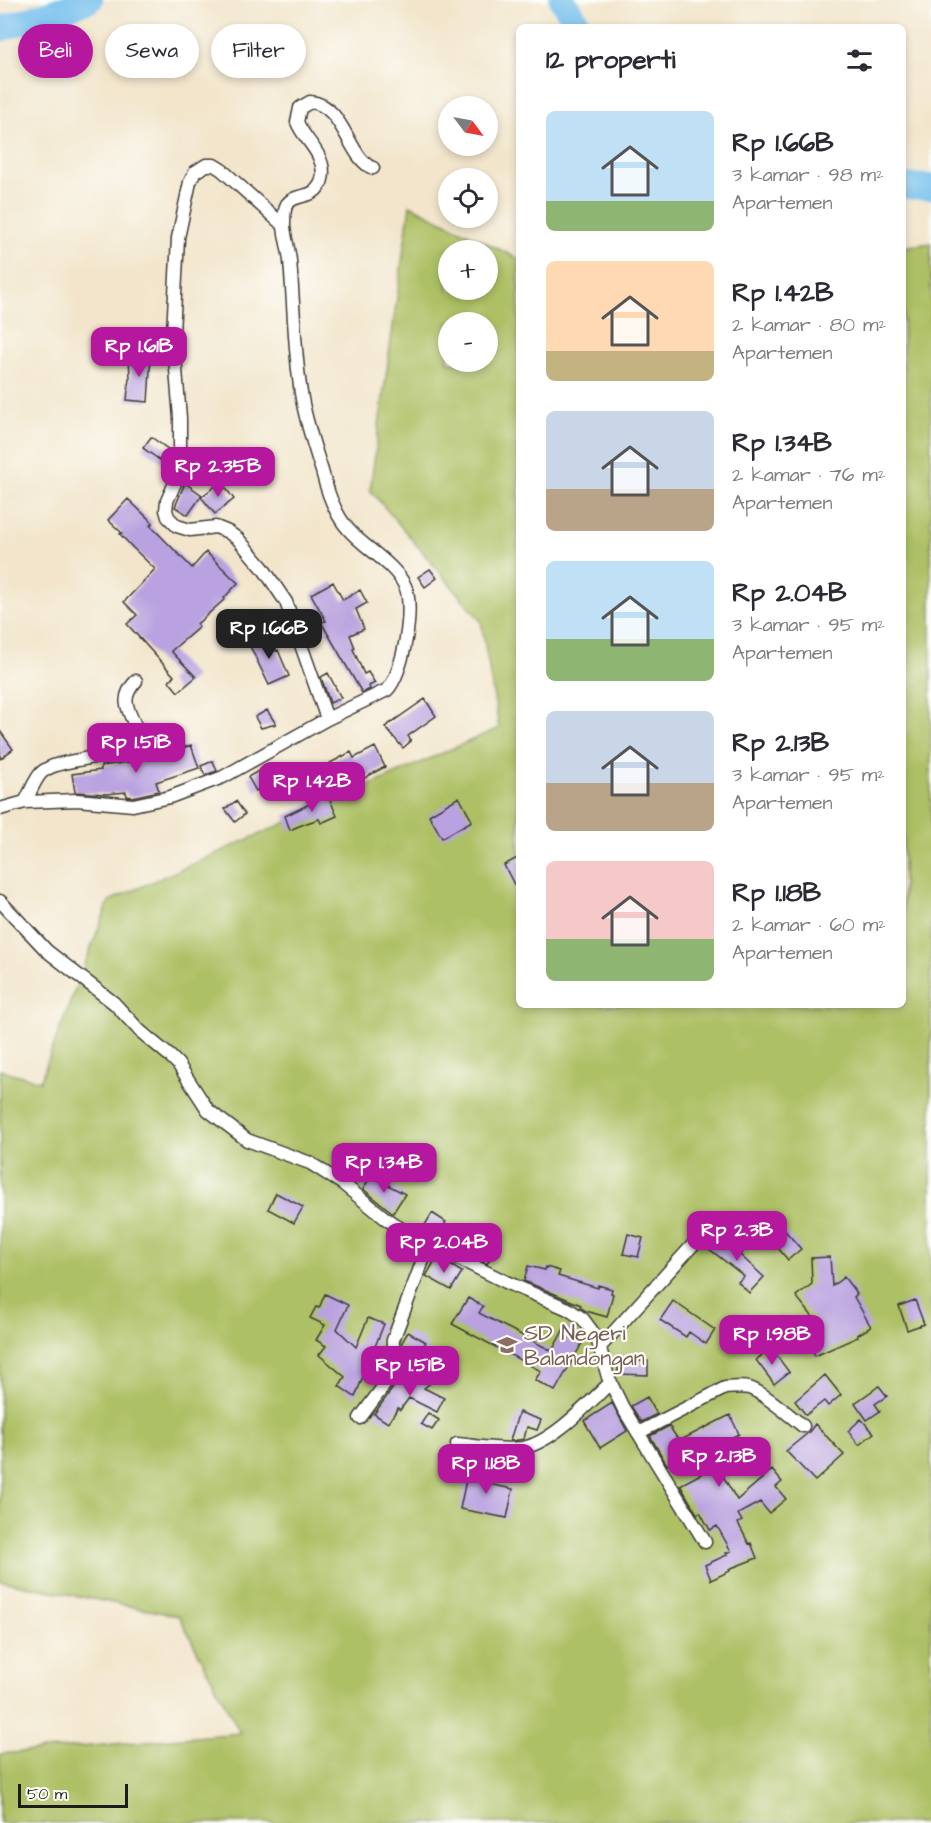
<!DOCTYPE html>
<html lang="id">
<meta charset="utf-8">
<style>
:root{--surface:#fff;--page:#f2f2f3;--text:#2b2b33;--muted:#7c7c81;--accent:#b5179e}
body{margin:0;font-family:"Architects Daughter",sans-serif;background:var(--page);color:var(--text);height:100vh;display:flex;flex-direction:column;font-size:22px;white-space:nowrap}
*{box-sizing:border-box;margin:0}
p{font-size:20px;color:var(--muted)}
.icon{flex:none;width:33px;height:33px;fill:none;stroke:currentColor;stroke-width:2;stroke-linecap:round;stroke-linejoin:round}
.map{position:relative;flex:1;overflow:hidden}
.sheet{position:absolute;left:516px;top:24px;width:390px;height:984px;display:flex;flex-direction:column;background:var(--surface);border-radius:9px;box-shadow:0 3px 9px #0003}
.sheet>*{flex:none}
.banner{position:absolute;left:18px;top:24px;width:408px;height:54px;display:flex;gap:12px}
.needle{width:39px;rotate:122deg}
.buttons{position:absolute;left:438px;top:96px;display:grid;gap:12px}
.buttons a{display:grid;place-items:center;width:60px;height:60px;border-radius:50%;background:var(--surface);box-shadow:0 3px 9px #0003;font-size:30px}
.scale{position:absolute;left:18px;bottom:15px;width:110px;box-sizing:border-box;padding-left:6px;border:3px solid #1c1c1c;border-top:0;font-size:16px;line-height:21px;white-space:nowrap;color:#1c1c1c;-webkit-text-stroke:4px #fdfcf7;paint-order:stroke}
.price{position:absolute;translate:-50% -51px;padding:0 14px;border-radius:12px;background:var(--accent);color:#fff;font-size:20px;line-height:39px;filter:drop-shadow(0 2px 3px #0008)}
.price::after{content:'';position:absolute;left:50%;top:36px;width:18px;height:14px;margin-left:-9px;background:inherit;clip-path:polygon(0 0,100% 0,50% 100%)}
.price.current{background:#222;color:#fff}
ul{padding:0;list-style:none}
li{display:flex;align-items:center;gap:18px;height:150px;padding:0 30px}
li span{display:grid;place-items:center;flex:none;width:168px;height:120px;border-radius:9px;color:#555}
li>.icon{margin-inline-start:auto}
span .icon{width:72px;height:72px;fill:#fffc;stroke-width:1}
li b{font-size:26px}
h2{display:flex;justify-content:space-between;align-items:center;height:72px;padding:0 30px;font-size:26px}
.chip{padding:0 21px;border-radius:27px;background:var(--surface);box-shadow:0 3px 9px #0003;font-size:21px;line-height:54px}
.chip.current{background:var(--accent);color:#fff}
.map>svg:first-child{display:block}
.green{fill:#adc065;stroke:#646e40;stroke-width:1.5;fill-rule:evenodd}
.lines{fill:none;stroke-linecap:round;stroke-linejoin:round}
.river{stroke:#74c0ed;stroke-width:26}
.building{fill:#b9a2df}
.street-casing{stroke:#3c3a36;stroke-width:15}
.street{stroke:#fff;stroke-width:12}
.labels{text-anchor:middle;stroke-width:4.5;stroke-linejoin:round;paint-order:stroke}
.education-label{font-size:22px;fill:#785e54;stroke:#fdfcf7;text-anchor:start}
</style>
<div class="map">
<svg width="931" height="1823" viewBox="0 0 931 1823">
<rect width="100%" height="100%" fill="#fdfcf7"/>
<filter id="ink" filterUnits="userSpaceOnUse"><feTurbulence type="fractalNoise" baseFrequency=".0167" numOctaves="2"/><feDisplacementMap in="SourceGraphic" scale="12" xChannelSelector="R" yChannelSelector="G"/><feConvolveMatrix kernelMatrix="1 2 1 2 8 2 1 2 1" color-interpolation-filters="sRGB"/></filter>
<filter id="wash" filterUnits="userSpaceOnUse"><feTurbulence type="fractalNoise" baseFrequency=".008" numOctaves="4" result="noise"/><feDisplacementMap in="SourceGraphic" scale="24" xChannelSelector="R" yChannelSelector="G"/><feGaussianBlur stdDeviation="1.35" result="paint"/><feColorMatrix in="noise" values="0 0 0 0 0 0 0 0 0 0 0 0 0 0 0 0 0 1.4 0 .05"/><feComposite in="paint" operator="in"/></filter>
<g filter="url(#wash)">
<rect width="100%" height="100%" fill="#f2e5cb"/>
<path class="green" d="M410,205L519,259V1005H903V247L931,243V1823H0V1754L240,1733L179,1616L0,1581V1070L40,1081L109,901L499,728L481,621L370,490ZM448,250H488V290H448ZM448,322H488V362H448Z"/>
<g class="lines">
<path class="river" d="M562,0L580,27
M0,29L90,0
M903,186L931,187"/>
</g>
<g id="blocks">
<path class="building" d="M151,355L148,402L127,400L129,378H130L129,356Z
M151,437L172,452L164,463L143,448Z
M221,482L234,499L215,514L201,497Z
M185,483L202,495L188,515L175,507Z
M128,499L153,523L150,525L192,568L206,552L238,583L224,598L225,599L197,624L199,627L171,651L196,677L178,692L169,681L174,676L127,624L137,615L124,602L155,569L133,548L120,534L122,533L108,520Z
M430,569L437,578L425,587L418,577Z
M333,582L343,600L360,590L367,603L356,609L364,629L350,635L355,648L353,649L364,674L368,672L375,683L369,686L370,689L362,693L321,622L326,621L311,594Z
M268,634L276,651L278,650L289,676L269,685L249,644Z
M328,673L341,698L330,703L321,677Z
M425,699L436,716L408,736L411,741L403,748L385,727Z
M267,710L276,724L261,728L255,717Z
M0,731L13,749L0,759Z
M191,745L199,768L156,782L159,791L132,797L127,796L126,792L106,794L75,792L72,774L101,770V766L132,762L131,760L135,757L148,753L150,760Z
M375,747L385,767L344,789L330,763L351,752L354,758Z
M213,761L217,771L205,775L201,766Z
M265,767L273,781L256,791L248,777Z
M328,795L337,816L321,823L319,819L304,824L290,830L285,816Z
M459,797L472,821L442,838L429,815Z
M236,801L245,814L235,822L225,809Z
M519,857V894L504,865Z
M371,1176L405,1194L393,1213L363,1189Z
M276,1193L303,1207L294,1223L268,1209Z
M432,1213L446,1222L439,1234L425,1225Z
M780,1225L801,1249L788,1260L768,1236Z
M628,1234L643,1238L638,1257L623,1254Z
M719,1234L742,1252L740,1255L764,1277L749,1293L738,1282L744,1276L708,1248Z
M483,1241L496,1248L487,1264L474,1257Z
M437,1257L462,1272L451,1290L426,1276Z
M830,1257L832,1286L844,1277L857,1294L854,1297L871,1327L857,1335L858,1337L815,1356L807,1339L821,1332L818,1327L820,1326L796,1296L812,1284L811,1258Z
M528,1266L545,1270L546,1267L560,1271L558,1276L598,1288V1285L612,1289L611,1293L613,1294L607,1317L586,1311L580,1307L581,1305L524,1281Z
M325,1294L348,1305L337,1329L356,1347L368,1318L384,1324L372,1354L363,1367L366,1369L355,1397L339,1386L345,1377L319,1355L326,1346L316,1340L325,1325L310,1318L316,1307L319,1308Z
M468,1298L483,1306L479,1313L552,1351L565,1327L585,1338L555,1391L535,1380L541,1371L452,1324Z
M915,1300L924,1324L907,1330L899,1306Z
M673,1301L715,1330L706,1344L689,1332L686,1337L660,1320Z
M408,1332L426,1342L423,1346L431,1351L421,1367L410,1360L413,1354L402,1346L401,1344Z
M771,1348L789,1372L774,1384L756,1360Z
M618,1361H648V1375L618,1374Z
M427,1370L434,1380L424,1388L444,1398L437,1412L409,1398L400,1410L398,1408L388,1423L374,1414L398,1381L404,1386Z
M825,1375L841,1395L828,1406L824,1401L806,1415L795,1401Z
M879,1386L887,1396L875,1404L880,1411L867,1420L855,1403Z
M647,1397L657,1414L641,1422L631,1406Z
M612,1403L627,1431L600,1448L584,1421Z
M519,1412L541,1420L537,1430L527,1427L524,1439L512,1441L510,1440Z
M428,1413L439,1420L432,1430L421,1424Z
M730,1415L739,1434L732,1437L736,1444L726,1449L733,1463L720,1471L737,1500L772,1470L782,1482L776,1487L786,1499L769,1513L760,1502L738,1514L742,1521L738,1523L749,1544L751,1543L757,1558L729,1569L730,1571L711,1580L705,1565L727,1555L726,1553L731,1551L717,1526L710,1530L700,1512L697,1514L680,1485L701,1474L689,1453L667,1465L650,1436L669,1426L679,1441Z
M861,1419L874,1433L859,1445L848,1431Z
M815,1424L844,1455L815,1481L786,1451L809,1432Z
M475,1465L491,1468L488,1484L513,1489L507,1518L460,1509L466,1480L471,1481Z"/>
</g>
</g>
<g filter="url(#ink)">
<use href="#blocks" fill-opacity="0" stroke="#3c3a36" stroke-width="1.5"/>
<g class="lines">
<g class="street-casing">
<path id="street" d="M284,226L222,170L214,165H206L195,172L190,182L178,238L173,333L180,418V456L179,474L167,501L166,510L168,517L177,526L190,530L216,527L228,532L238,539L263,568L286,602L327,719
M25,802C30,793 34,781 41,773C62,753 131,766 135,725C126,707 121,697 136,681
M0,809L25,802L77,800L133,805L170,797L223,777L327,719L387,690C403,675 415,606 405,586C394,563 364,548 348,529C334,513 327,491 322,471C314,446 305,419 301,393C294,349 294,305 290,261C289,250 285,238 284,226C284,220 284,209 287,204C293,196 304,197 312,193C325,185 325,169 319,157C313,144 302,135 297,122L300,108L310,102C344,104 348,159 373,168
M0,901L47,951L114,1003L140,1031L170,1056L178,1064L208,1110L247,1140L310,1163L343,1184L385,1218L407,1233L506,1282L568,1309L583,1319L597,1338L608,1377L623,1408L705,1542
M600,1347L701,1236
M360,1418L400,1364C400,1355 391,1350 393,1340L429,1244
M638,1433L725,1388C732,1388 741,1386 749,1388C763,1392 790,1416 803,1426
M457,1444C478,1446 501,1451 522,1448C552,1443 589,1403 611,1382"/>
</g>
<use href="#street" class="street"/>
</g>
</g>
<defs>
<g id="school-bare" transform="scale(1.62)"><path d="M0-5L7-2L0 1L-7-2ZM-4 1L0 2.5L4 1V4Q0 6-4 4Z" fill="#8d6e63" stroke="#fdfcf7" stroke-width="2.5" paint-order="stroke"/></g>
</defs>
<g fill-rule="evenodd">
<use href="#school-bare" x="507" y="1345"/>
</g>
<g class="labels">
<g class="education-label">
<text x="524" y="1340">SD Negeri<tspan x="524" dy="25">Balandongan</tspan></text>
</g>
</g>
</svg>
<div class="buttons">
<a><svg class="needle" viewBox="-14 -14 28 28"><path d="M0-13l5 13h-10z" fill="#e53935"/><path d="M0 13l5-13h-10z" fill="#7c7c81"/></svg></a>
<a><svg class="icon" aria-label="locate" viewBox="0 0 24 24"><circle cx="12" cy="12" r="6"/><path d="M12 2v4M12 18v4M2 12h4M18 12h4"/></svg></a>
<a>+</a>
<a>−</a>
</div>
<div class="scale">50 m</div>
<b class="price" style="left:139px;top:378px">Rp 1.61B</b>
<b class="price" style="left:218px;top:498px">Rp 2.35B</b>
<b class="price current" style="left:269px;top:660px">Rp 1.66B</b>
<b class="price" style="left:136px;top:774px">Rp 1.51B</b>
<b class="price" style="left:312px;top:813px">Rp 1.42B</b>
<b class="price" style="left:384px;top:1194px">Rp 1.34B</b>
<b class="price" style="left:737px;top:1262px">Rp 2.3B</b>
<b class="price" style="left:444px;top:1274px">Rp 2.04B</b>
<b class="price" style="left:772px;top:1366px">Rp 1.98B</b>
<b class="price" style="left:410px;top:1397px">Rp 1.51B</b>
<b class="price" style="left:719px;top:1488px">Rp 2.13B</b>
<b class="price" style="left:486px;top:1495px">Rp 1.18B</b>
<div class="banner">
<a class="chip current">Beli</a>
<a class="chip">Sewa</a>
<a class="chip">Filter</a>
</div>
<section class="sheet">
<h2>12 properti<svg class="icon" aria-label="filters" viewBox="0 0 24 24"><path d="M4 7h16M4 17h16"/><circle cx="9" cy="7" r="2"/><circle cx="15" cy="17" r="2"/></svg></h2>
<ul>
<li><span style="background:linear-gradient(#bfe0f5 75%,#8fb573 0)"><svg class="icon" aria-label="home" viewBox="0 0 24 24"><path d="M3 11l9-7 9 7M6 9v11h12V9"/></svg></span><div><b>Rp 1.66B</b><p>3 kamar · 98 m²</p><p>Apartemen</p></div></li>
<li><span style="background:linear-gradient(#ffd9b3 75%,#c2b280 0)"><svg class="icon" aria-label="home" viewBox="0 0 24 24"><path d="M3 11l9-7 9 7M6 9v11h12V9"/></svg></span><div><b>Rp 1.42B</b><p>2 kamar · 80 m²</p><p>Apartemen</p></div></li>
<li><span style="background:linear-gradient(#c9d6e8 65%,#b9a48a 0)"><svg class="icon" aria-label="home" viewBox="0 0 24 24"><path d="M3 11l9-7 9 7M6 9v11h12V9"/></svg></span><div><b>Rp 1.34B</b><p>2 kamar · 76 m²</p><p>Apartemen</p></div></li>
<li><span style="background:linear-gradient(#bfe0f5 65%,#8fb573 0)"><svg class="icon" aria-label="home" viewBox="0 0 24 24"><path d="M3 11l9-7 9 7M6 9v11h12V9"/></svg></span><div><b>Rp 2.04B</b><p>3 kamar · 95 m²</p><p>Apartemen</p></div></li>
<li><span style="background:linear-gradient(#c9d6e8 60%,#b9a48a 0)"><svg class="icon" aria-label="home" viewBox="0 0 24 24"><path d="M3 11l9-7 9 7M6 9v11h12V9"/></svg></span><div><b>Rp 2.13B</b><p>3 kamar · 95 m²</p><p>Apartemen</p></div></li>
<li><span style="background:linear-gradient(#f6c9c9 65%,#8fb573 0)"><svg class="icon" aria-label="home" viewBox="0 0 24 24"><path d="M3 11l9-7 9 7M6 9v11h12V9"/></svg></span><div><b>Rp 1.18B</b><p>2 kamar · 60 m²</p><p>Apartemen</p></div></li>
</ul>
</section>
</div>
